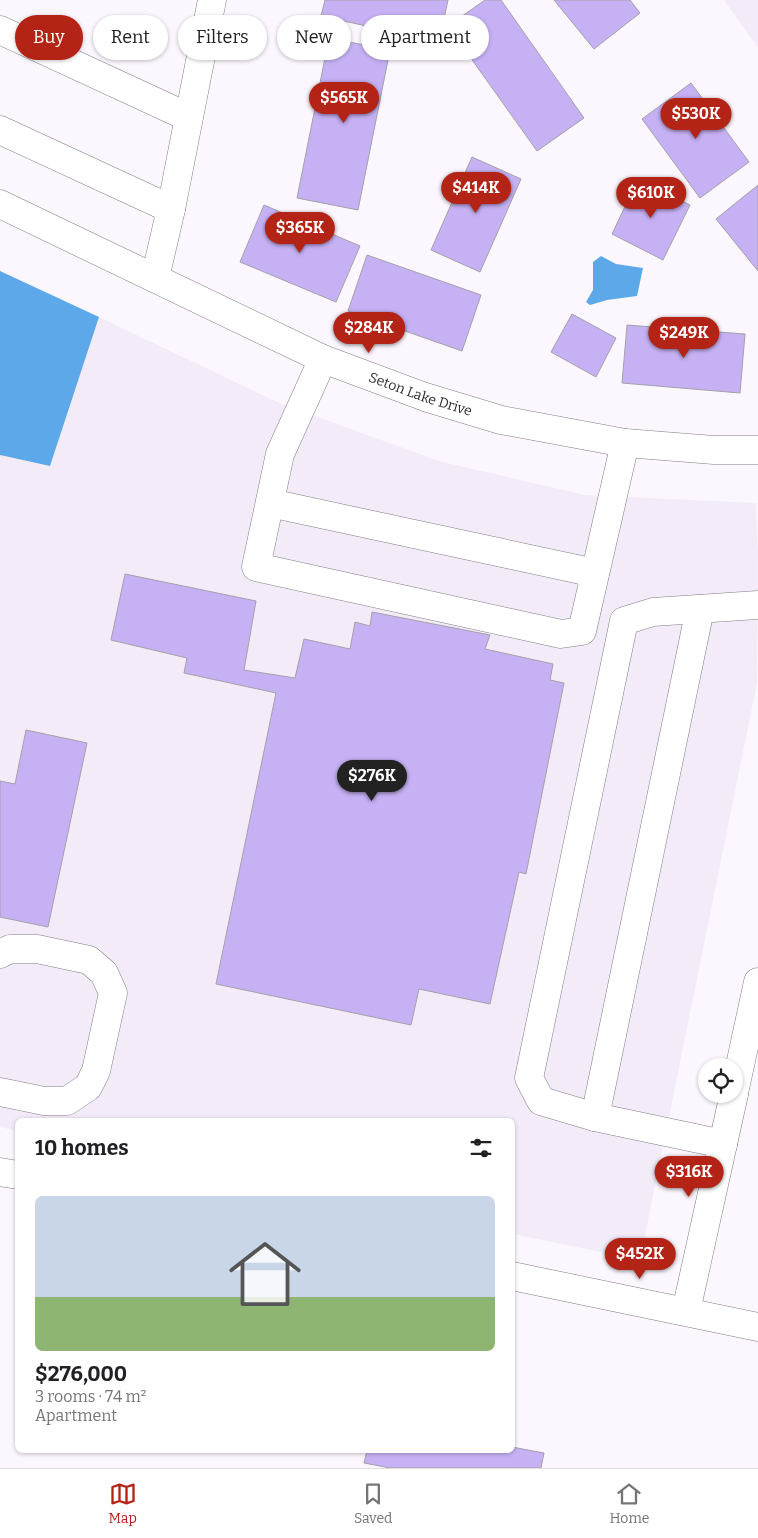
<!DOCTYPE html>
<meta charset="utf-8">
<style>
:root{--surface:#fff;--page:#f2f2f2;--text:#202124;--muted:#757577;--line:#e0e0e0;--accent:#b32416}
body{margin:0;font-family:Bitter,serif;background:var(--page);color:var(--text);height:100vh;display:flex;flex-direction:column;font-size:19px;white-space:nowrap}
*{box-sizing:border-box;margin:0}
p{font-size:16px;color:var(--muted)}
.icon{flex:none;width:28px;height:28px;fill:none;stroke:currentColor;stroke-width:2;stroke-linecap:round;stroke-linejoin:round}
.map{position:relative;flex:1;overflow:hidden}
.side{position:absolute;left:15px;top:1118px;width:500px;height:335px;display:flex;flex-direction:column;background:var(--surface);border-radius:8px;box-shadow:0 1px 4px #0004}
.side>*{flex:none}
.hud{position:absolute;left:15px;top:15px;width:500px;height:45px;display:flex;gap:10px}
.buttons{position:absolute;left:698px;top:1058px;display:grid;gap:10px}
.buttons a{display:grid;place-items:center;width:45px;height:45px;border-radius:50%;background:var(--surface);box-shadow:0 1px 4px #0004;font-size:25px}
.price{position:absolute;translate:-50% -42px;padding:0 11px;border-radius:18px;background:var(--accent);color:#fff;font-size:16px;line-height:32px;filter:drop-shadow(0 1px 2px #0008)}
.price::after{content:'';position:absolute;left:50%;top:30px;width:15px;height:11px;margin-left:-8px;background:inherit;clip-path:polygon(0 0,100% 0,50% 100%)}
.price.current{background:#222;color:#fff}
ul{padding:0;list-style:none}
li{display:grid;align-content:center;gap:10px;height:265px;padding:0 20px}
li+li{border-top:1px solid var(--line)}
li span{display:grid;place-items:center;height:155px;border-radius:8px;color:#555}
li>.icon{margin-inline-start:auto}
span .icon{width:90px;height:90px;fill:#fffc;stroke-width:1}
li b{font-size:21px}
h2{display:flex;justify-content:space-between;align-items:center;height:60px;padding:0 20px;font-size:21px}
.pill{padding:0 18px;border-radius:22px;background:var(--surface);box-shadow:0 1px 4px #0004;font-size:18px;line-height:45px}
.pill.current{background:var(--accent);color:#fff}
.menu{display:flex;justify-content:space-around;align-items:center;height:70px;border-top:1px solid var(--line);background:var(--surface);font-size:14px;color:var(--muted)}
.menu a{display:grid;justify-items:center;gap:2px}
.menu .current{color:var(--accent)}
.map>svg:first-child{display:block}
.built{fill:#f4ebf8}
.water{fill:#5da8e9}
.building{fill:#c7b1f5;stroke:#a3a1a8}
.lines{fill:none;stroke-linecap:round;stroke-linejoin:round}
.minor-casing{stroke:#817d82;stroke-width:29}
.minor{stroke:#fff;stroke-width:28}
.labels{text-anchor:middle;stroke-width:4;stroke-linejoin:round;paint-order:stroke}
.street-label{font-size:14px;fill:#2e2d2f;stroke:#fff}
</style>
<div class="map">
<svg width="758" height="1468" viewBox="0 0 758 1468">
<rect width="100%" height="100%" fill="#fcf7fe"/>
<path class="built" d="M724,0H758V48Z
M99,317L279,403L442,462L586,495L756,503L758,554L757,683L640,1260L513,1234L512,1120H18L17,1131L0,1127V455L50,466Z"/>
<path class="water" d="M601,256L616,264L643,268L637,296L607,300L590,305L586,302L593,290V262Z
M0,271L99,317L50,466L0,455Z"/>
<path class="building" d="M325,0H448L439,42L321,16Z
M485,0H501L584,118L537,151L448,26Z
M554,0H630L640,13L594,49Z
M329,38L390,50L358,210L297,198Z
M691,83L749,162L700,198L642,119Z
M472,157L521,179L480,272L431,250Z
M638,179L690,205L663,260L612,234Z
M758,185V271L716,219Z
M264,205L360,246L336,302L240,262Z
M367,255L481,295L462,351L348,311Z
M572,314L616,338L596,377L551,352Z
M627,325L745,334L740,393L622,383Z
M125,574L256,601L244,670L295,678L304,639L350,649L355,622L370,626L372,612L490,635L485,649L553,664L550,680L564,683L526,874L519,872L490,1004L419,989L411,1025L216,984L276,693L184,673L187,658L111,640Z
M26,730L87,743L48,927L0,917V781L15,784Z
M512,1447L544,1453L541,1468H390L364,1463L367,1450H512Z"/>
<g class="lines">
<g class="minor-casing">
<g id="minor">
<path d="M0,30L188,117"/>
<path d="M0,130L171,209"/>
<path id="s1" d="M0,204L323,359L425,397L501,420L625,443L714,450H758"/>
<path d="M155,278L171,209L212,0"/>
<path d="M323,359L280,454L256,567L561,634L582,631L625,443"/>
<path d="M270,503L595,573"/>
<path d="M0,954L10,949H37L89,960L104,973L113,993L96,1071L88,1087L67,1101H44L0,1092"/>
<path d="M734,1093L758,982"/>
<path d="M595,1117L700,609"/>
<path d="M723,1144L595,1117L541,1101L529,1078L624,621L653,612L758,605"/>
<path d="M0,1172L18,1175"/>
<path d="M512,1276L758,1327"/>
<path d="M686,1311L734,1094"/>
</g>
</g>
<use href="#minor" class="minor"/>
</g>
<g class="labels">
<g class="street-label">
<text dy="5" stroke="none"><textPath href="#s1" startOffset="462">Seton Lake Drive</textPath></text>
</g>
</g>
</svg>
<div class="buttons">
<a><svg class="icon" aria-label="locate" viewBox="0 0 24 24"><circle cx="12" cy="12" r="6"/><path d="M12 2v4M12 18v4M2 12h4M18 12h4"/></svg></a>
</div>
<b class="price" style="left:344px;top:124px">$565K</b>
<b class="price" style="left:696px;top:140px">$530K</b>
<b class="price" style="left:476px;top:214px">$414K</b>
<b class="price" style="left:651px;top:219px">$610K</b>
<b class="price" style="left:300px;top:254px">$365K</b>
<b class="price" style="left:369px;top:354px">$284K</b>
<b class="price" style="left:684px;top:359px">$249K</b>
<b class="price current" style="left:372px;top:802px">$276K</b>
<b class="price" style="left:689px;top:1198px">$316K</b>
<b class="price" style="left:640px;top:1280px">$452K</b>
<div class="hud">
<a class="pill current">Buy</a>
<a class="pill">Rent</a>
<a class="pill">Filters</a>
<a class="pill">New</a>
<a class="pill">Apartment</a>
</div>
<section class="side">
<h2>10 homes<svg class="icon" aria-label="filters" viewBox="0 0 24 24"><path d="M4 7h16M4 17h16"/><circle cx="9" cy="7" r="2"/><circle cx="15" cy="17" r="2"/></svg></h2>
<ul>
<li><span style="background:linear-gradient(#c9d6e8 65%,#8fb573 0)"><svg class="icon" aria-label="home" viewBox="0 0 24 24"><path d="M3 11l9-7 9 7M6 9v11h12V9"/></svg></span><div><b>$276,000</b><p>3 rooms · 74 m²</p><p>Apartment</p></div></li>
</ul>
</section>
</div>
<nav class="menu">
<a class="current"><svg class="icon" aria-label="map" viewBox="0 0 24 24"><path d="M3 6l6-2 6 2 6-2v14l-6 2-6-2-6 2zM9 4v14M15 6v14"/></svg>Map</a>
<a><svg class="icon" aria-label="saved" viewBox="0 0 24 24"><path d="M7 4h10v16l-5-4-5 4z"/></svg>Saved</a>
<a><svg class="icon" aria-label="home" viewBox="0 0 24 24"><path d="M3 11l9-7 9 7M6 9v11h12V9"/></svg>Home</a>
</nav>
